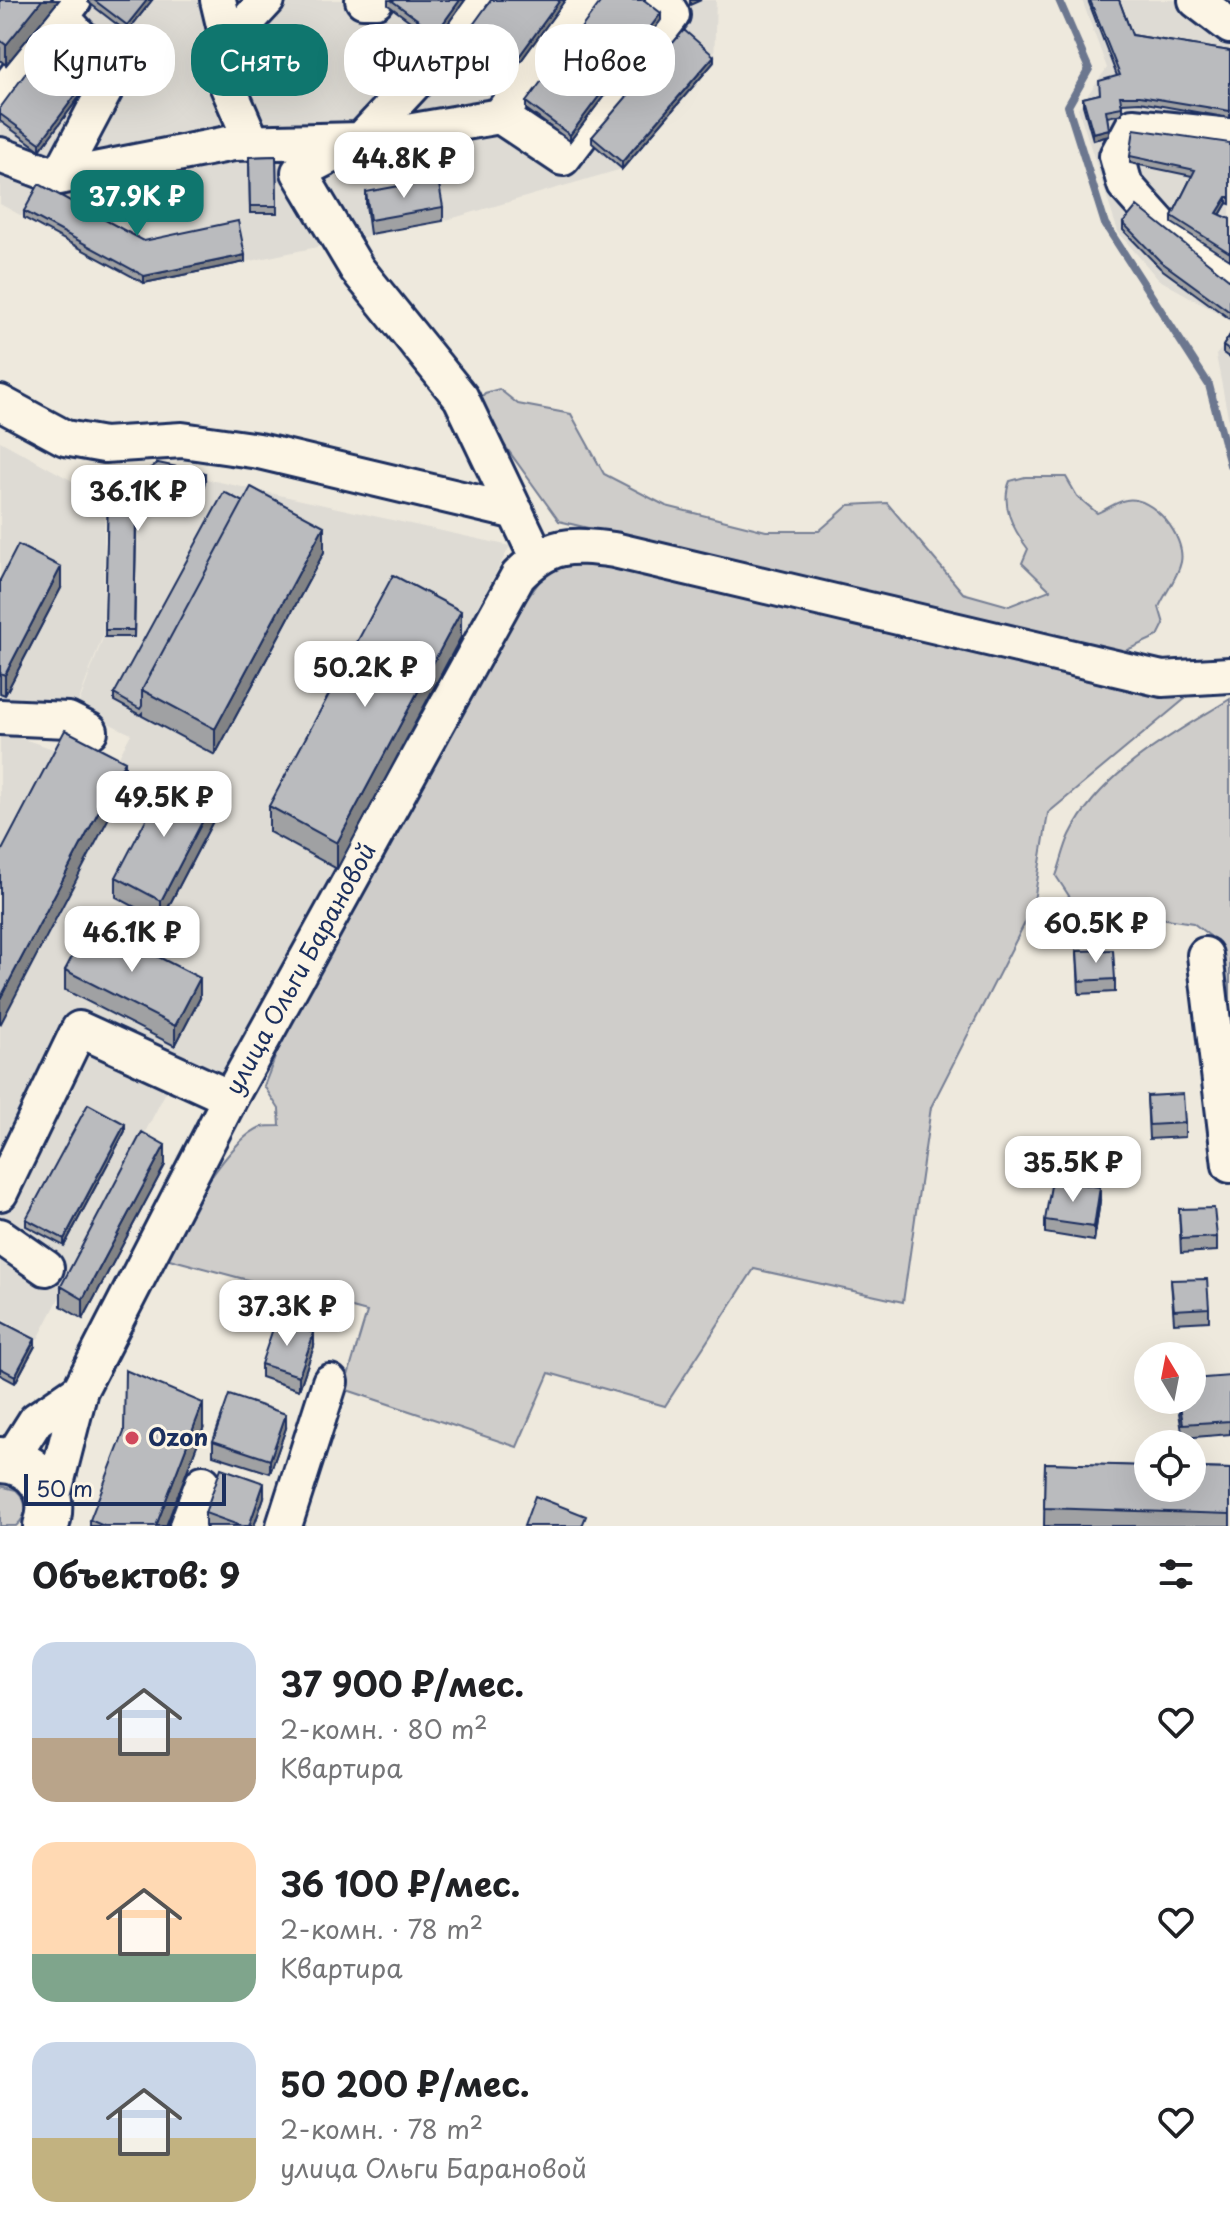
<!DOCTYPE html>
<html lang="ru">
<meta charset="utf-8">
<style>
:root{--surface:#fff;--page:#f2f2f2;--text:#202124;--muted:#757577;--accent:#0f766e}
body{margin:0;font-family:"Playpen Sans",sans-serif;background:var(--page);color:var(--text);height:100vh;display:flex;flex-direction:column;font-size:30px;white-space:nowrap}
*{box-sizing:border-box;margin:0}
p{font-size:26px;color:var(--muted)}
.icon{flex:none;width:44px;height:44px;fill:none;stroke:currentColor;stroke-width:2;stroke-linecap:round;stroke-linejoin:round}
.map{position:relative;height:1526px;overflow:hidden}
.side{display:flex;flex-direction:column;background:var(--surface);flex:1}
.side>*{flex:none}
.guide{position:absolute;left:24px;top:24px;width:800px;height:72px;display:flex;gap:16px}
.needle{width:52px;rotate:350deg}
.tools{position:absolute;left:1134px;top:1342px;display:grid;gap:16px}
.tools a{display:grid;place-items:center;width:72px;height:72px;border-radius:50%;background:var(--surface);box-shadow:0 8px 32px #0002;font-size:40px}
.scale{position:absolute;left:24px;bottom:20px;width:202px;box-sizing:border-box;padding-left:8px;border:4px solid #1b2f5e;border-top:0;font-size:22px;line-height:28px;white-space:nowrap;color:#1b2f5e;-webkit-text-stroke:6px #fcf5e5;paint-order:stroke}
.price{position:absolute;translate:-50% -68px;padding:0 18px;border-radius:16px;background:#fff;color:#222;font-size:26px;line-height:52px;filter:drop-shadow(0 2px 4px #0008)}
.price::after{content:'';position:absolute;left:50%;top:48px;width:24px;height:18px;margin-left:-12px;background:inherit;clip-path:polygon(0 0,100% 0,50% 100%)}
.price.selected{background:var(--accent);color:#fff}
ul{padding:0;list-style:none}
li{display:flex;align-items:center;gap:24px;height:200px;padding:0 32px}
li span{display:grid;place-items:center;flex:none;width:224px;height:160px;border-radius:24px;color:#555}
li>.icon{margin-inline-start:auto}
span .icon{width:96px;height:96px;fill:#fffc;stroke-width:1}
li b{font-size:34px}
h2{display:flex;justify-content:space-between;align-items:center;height:96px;padding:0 32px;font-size:34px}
.chip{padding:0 28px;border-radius:32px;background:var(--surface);box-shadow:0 8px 32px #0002;font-size:28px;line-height:72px}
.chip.selected{background:var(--accent);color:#fff}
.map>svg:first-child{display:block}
.built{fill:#dedbd4}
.green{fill:#cfcdca;stroke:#757e94;stroke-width:2}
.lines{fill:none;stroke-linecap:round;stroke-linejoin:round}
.stream{stroke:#6c778f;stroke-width:8}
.minor-casing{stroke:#1b2f5e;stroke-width:40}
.major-casing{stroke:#1b2f5e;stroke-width:50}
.minor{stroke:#fcf5e5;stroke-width:34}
.major{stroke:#fcf5e5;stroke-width:44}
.wall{fill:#a0a1a3;stroke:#1b2f5e;stroke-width:2}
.shaded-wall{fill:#828385;stroke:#1b2f5e;stroke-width:2}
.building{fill:#babbbe;stroke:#1b2f5e;stroke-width:2}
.poi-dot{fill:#d1495b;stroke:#fcf5e5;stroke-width:3}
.labels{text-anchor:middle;stroke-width:6;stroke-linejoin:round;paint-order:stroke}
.street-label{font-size:24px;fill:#1b2f5e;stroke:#fcf5e5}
.poi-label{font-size:24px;font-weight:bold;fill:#1b2f5e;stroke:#fcf5e5;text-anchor:start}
</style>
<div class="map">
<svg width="1230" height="1526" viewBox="0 0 1230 1526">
<rect width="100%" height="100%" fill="#eee9dd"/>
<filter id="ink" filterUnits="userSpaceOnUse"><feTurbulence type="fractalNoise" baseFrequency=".0125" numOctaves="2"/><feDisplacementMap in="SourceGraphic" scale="16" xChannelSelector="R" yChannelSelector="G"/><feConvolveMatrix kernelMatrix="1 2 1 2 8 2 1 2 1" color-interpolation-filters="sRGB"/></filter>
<g filter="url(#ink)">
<path class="built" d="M0,0H716L714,62L622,169L443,221L144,283L0,204Z
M1082,0H1230V320L1158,279L1118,232L1078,108L1107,68Z
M1230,338V427L1216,355Z
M0,441L105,499L103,635L76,708H0Z
M156,468L510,546L229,1076L185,1055L38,1339L0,1318V731L71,755L109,774L131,734L77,708L104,635L107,501Z"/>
<path class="green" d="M499,389L518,404L571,414L604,474L666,506L766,531H819L849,505L887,503L963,593L1009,606L1050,590L1022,563L1028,549C1013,529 1000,505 1010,481L1025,477H1066L1077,496L1097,513C1106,510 1117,501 1126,500C1153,495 1186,537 1181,562C1178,577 1165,593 1159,607L1164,624L1158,636L1116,655L559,521L475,404L485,393Z
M595,556L1186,698L1048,813L1033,907L931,1107L903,1302L754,1269L665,1406L549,1373L517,1447L344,1389L367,1312L162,1257C180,1226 228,1139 261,1127C266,1126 274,1126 280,1126L279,1109L264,1086L298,998L502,634L544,575L561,564Z
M1230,699V1082L1210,936L1193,923L1075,905L1056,876C1061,863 1064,847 1070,835C1100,772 1174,734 1230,699Z
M0,1486L16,1490C28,1501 29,1514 16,1526H0Z"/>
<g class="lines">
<path class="stream" d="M1059,0L1089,69L1068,106L1105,224L1209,385L1230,465"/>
<g class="minor-casing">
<path id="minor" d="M218,0L228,42
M363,0H376
M1196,0L1230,26
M0,98L74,0
M500,116L563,158L672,15L663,0
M1230,136L1133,126L1117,156L1125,185L1168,233L1230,273
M252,142L225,80L228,42L267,0
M0,155L59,177L114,73L62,17
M59,177L233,143L361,140L451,44L483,0
M0,403L65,438L104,445L182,440L259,451L516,512
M537,557L461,398L357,269L299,172L361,140L500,116L585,0
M0,717L68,720L90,731
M1205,955L1230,1165
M0,1193L79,1029L230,1098
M0,1236L46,1268
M10,1461L36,1420L80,1390
M50,1507L80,1390L230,1098L518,576C550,543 569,544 614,550L1162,679L1230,675
M187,1526L203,1483
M284,1526L330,1382"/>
</g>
<g class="major-casing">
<path id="major" d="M0,1460C36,1461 58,1492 46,1526"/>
</g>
<use href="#minor" class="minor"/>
<use href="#major" class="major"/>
</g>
<path class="wall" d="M0,0H59L6,65L0,60Z
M88,0H152L127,32L88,2Z
M388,0H465L436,40L388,5Z
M565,0L507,80L462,47V40Z
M1088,0H1119L1132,35L1230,51V118L1140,102L1122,103V114L1107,117L1109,136L1093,140L1083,105V98L1100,94L1117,76Z
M661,20L570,141L526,109V102Z
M714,62L622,169L592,143V137Z
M94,77L40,150L0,121V108Z
M1230,143V204L1227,203L1220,215L1230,219V260L1172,223V216L1192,176L1130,163V156Z
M276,156L277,213H250L249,157Z
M366,192L443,207V221L370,234L366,205Z
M24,211L144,241L245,262L144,283L24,218Z
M1123,223L1230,280V319L1160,268L1123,230Z
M1230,335V358L1223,353V346Z
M205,480L199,511L164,504L136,522L134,637H105L108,496Z
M324,552L215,755L142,716V713L140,715L114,701V694Z
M0,580L61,588L5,695L0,693Z
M461,637L337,869L269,832V806Z
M213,821L161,921L116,897V877Z
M1077,951L1115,979V992L1079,994Z
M65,970L200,998L175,1046L65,990Z
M1147,1096L1185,1123V1137L1149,1139Z
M125,1131L64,1246L26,1226V1219Z
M165,1165L83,1319L61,1306V1286Z
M1100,1201L1094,1241L1045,1233V1220Z
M1179,1209L1217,1237V1251L1181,1253Z
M1171,1280L1209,1308V1321L1174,1323Z
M0,1321L35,1346L15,1383L0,1375Z
M314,1346L299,1390L261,1377V1364Z
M1230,1376V1434L1183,1438L1177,1400H1192Z
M286,1428L270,1473L213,1455V1441Z
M203,1429L166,1526H90V1520Z
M1045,1463L1230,1469V1526H1044Z
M264,1497L254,1526H205V1513Z"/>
<path class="shaded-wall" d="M42,0H59L6,65V45Z
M147,0H152L127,32V25Z
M460,0H465L436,40V33Z
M560,0H565L507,80V73Z
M690,0H701L690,5Z
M661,13V20L570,141V135Z
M714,56V62L622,169V162Z
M94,70V77L40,150V143Z
M1109,129V136L1093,140V133Z
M1227,197V203L1217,220V213Z
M245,255V262L144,283V276Z
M205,473V480L199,511V504Z
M164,497V504L136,522L134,637L136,515Z
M324,526V552L215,755V729Z
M61,567V588L5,695V675Z
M461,611V637L337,869V843Z
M125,761V787L0,1025V999Z
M213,801V821L161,921V901Z
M200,978V998L175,1046V1026Z
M125,1124V1131L64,1246V1239Z
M165,1145V1165L83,1319V1299Z
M1100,1187V1201L1094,1241V1227Z
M314,1333V1346L299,1390V1376Z
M35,1339V1346L15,1383V1376Z
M203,1403V1429L166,1526H156Z
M286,1414V1428L270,1473V1460Z
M264,1483V1497L254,1526H249Z"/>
<path class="building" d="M0,0H42L6,45L0,40Z
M94,0H147L127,25Z
M391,0H460L436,33Z
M491,0H560L507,73L462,40Z
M602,0H644L661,13L570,135L526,102Z
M1090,0H1119L1132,35L1230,51V111L1140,96H1120L1122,107L1106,110L1109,129L1093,133L1083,98L1100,94L1099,81L1120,75Z
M684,30L714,56L622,162L592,137Z
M51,39L94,70L40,143L0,114V108Z
M1134,129L1230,143V197H1227L1217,213L1230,219V253L1172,216L1195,170L1130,156Z
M276,156L277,206H250L249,157Z
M438,179L443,207L370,220L366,192Z
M39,184L144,241L238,221L245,255L144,276L24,211Z
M1137,206L1230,280V312L1160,261L1123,223Z
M1230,335V351L1223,346Z
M158,463L205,473L199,504L164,497L136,515L134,630H105L108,496Z
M251,487L324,526L215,729L142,690Z
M224,492L243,502L142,690V706L140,709L114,694Z
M18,545L61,567L5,675L0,673V580Z
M393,575L461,611L337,843L269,806Z
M65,730L125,761L0,999V854Z
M168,777L213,801L161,901L116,877Z
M90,922L200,978L175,1026L65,970Z
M1113,950L1115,979L1079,981L1077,951Z
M1183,1094L1185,1123L1149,1125L1147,1096Z
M88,1104L125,1124L64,1239L26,1219Z
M142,1132L165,1145L83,1299L61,1286Z
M1052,1180L1100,1187L1094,1227L1045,1220Z
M1214,1208L1217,1237L1181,1239L1179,1209Z
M1207,1279L1209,1308L1174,1310L1171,1280Z
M276,1320L314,1333L299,1376L261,1364Z
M0,1321L35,1339L15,1376L0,1368Z
M125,1370L203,1403L156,1526H104L90,1520L124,1432Z
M1230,1376V1421L1183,1424L1179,1400H1192V1379Z
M229,1395L286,1414L270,1460L213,1441Z
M1045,1463L1148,1466V1488H1192V1468L1230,1469V1514L1044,1508Z
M221,1468L264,1483L249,1526H241L205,1513Z
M535,1496L586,1516L582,1526H524Z"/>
</g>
<circle class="poi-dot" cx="132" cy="1438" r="8"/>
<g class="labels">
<g class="street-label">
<text transform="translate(301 969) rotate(-61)" y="8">улица Ольги Барановой</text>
</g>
<g class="poi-label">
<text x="148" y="1446">Ozon</text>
</g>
</g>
</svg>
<div class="tools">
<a><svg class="needle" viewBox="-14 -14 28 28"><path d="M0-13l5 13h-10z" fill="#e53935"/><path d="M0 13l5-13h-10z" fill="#757577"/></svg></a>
<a><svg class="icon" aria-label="locate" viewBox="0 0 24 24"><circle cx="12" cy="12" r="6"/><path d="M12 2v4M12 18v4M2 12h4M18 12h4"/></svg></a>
</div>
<div class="scale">50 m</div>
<b class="price" style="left:404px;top:200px">44.8K ₽</b>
<b class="price selected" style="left:137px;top:238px">37.9K ₽</b>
<b class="price" style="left:138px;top:533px">36.1K ₽</b>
<b class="price" style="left:365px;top:709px">50.2K ₽</b>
<b class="price" style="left:164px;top:839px">49.5K ₽</b>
<b class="price" style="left:1096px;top:965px">60.5K ₽</b>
<b class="price" style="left:132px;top:974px">46.1K ₽</b>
<b class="price" style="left:1073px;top:1204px">35.5K ₽</b>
<b class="price" style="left:287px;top:1348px">37.3K ₽</b>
<div class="guide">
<a class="chip">Купить</a>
<a class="chip selected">Снять</a>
<a class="chip">Фильтры</a>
<a class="chip">Новое</a>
</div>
</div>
<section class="side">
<h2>Объектов: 9<svg class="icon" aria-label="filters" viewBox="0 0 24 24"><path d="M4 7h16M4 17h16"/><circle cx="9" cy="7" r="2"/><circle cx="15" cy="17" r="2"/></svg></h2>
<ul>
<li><span style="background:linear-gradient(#c9d6e8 60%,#b9a48a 0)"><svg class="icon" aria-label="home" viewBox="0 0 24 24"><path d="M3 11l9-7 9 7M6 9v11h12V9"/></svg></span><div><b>37 900 ₽/мес.</b><p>2-комн. · 80 m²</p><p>Квартира</p></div><svg class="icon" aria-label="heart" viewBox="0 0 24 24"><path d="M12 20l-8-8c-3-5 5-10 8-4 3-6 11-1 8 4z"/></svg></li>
<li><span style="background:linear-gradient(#ffd9b3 70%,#7fa58c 0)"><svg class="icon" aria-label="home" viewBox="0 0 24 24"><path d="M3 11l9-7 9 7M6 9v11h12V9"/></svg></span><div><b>36 100 ₽/мес.</b><p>2-комн. · 78 m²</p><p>Квартира</p></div><svg class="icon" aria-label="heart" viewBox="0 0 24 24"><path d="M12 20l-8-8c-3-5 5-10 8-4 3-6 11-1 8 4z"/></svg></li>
<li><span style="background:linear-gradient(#c9d6e8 60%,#c2b280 0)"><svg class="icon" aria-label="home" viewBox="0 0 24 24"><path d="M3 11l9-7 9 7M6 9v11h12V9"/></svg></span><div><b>50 200 ₽/мес.</b><p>2-комн. · 78 m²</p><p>улица Ольги Барановой</p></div><svg class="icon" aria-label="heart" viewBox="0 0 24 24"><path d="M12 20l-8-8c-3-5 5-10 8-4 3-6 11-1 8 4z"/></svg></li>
</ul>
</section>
